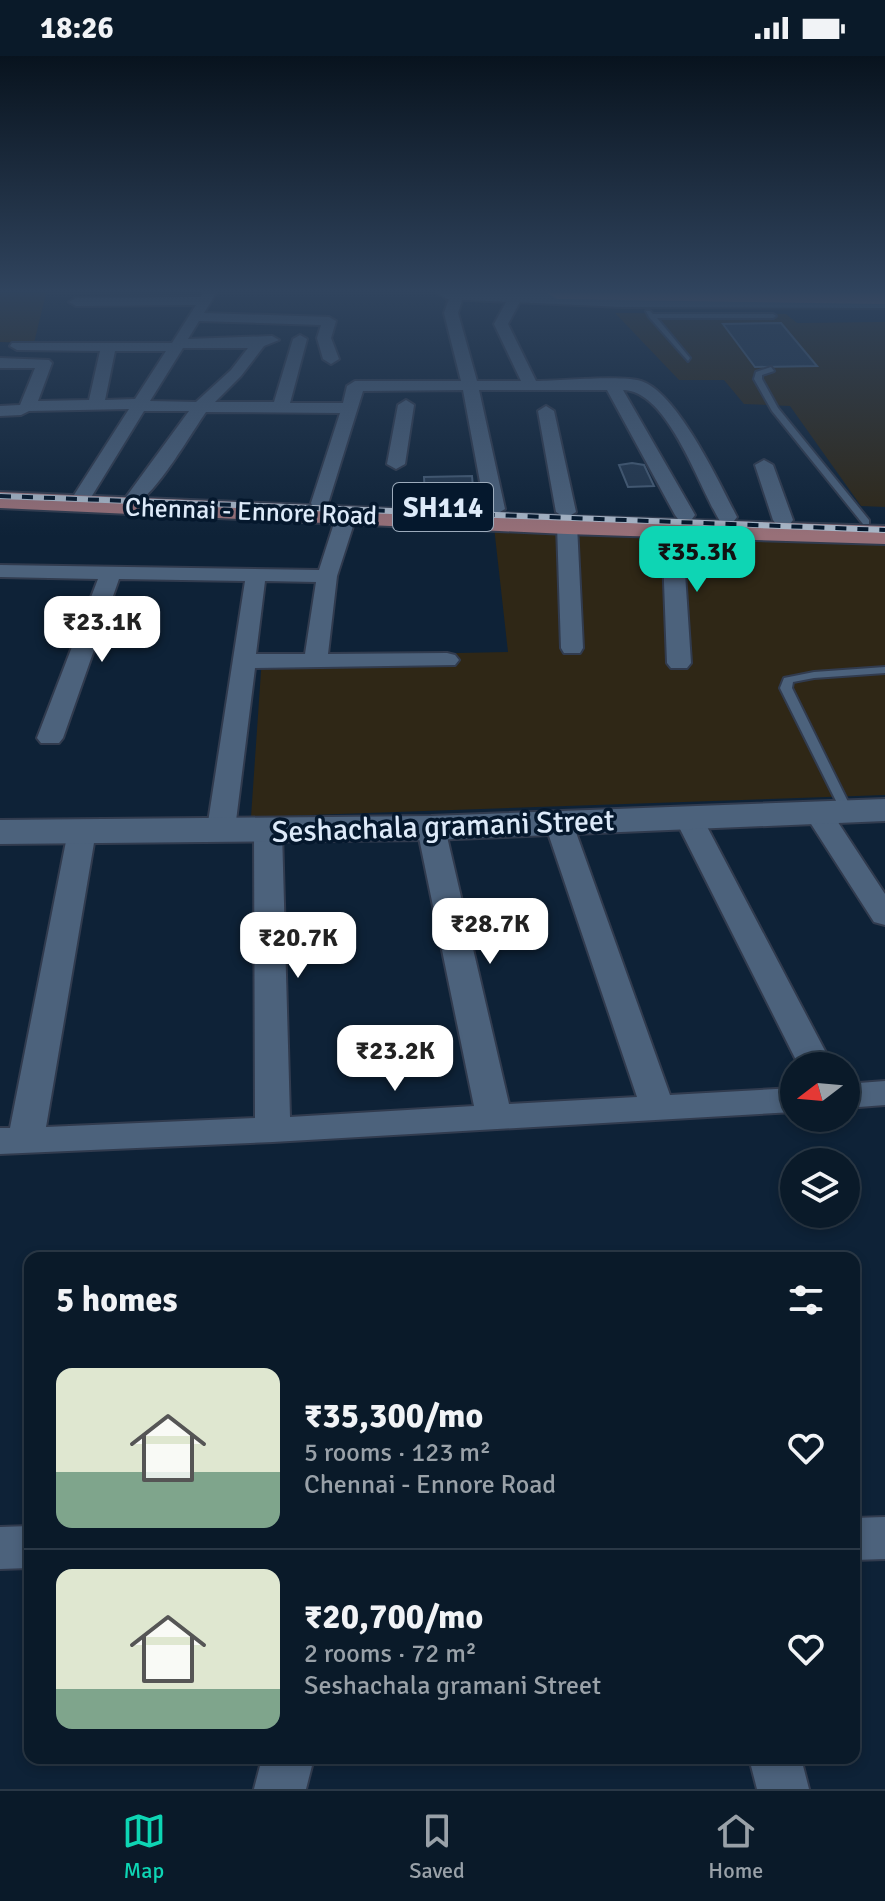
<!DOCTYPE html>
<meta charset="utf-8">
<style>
:root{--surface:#0a1a29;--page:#182735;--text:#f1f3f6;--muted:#99a1a8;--line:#2a3846;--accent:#0ed5b4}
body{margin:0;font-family:Signika,sans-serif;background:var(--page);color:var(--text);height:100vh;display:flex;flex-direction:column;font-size:30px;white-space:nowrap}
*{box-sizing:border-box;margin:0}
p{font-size:26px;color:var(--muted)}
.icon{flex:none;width:44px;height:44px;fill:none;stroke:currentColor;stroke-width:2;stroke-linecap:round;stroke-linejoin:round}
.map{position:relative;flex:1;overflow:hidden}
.details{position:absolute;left:24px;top:1196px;width:836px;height:512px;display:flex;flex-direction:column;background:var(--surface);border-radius:16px;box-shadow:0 4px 12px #0003,0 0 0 2px var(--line)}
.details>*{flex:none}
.needle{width:52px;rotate:254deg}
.fabs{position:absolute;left:780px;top:996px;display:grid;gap:16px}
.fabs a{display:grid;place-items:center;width:80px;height:80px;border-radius:50%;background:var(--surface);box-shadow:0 4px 12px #0003,0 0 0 2px var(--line);font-size:40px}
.price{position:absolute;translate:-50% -68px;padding:0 18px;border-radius:16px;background:#fff;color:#222;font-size:26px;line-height:52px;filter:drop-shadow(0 2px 4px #0008)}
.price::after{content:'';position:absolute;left:50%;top:48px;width:24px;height:18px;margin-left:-12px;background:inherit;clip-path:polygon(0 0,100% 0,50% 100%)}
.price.active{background:var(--accent);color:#111}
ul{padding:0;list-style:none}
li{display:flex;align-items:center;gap:24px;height:200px;padding:0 32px}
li+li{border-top:2px solid var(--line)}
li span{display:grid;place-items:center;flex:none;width:224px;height:160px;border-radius:16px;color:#555}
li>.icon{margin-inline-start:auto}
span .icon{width:96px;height:96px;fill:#fffc;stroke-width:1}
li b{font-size:34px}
h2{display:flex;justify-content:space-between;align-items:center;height:96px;padding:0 32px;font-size:34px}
.status{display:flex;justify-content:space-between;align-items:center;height:56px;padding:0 40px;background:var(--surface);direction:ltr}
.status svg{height:22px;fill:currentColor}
.dock{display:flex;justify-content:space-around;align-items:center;height:112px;border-top:2px solid var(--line);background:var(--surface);font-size:22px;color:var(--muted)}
.dock a{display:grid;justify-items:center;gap:4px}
.dock .active{color:var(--accent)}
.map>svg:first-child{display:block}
.industrial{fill:#2f2716}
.building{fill:#23374e;stroke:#465c75;stroke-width:2}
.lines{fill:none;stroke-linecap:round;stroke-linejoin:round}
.lane-casing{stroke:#313b4e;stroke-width:4}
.street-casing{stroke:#313b4e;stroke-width:4}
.secondary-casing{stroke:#313b4e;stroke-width:4}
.primary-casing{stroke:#313b4e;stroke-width:4}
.lane{fill:#4c627c;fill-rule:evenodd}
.street{fill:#4c627c;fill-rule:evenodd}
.secondary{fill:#4c627c;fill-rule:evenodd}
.primary{fill:#987078;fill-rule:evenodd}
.rail-casing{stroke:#a9b7c8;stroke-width:6}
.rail{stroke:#05182d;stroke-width:4;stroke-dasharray:11;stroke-linecap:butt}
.labels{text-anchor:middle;stroke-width:7;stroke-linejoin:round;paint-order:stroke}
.far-street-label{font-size:26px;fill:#ddeaf9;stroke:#05182d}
.shield{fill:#05182d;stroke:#9cabbc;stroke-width:2}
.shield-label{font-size:28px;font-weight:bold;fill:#ddeaf9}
.street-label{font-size:30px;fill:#ddeaf9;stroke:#05182d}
</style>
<div class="status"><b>18:26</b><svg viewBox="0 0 49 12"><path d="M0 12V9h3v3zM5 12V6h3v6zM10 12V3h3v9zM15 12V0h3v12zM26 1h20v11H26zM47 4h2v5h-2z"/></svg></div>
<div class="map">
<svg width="885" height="1733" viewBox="0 0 885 1733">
<rect width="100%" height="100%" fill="#0e2237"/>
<path class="industrial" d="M0,237H46L34,287L0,286Z
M615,257L786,258L797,267L885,266V451L861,450L790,350L744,348L724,324H679Z
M494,471L885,486V739L251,761L262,601L508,596Z"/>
<path class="building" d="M781,267L817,310L755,311L723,268Z
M632,407L644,409L654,430L628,431L619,409Z
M472,420L474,442H425L424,421Z"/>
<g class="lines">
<g class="lane-casing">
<path id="lane" d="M646,255H650L653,258H773L776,260L773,262H657L690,302L688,305L649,261Z
M771,311L774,315L762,319V323L778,352L869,464V468H863L772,355L754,323L756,316Z
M885,611V617L814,622L793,626L792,632L853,756L851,759H843L780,632L784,622L814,616Z"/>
</g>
<g class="street-casing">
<path id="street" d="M203,237H216L204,257L329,261L336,265L331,282L339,303L331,308L323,303L317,282L321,269L199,265L188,283L272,280L279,284L264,290L241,320L215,346H274L293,283L300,279L307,283L290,347H343L347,330L355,325H461L444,257L451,237L464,238L458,257L477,325H521L494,268L510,239H520L522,242L508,268L536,325C561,325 621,319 641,325C677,336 720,428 737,461L734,465H720C699,432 668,334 623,334L695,459L692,463H678L675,459L607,334H479L505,453L495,459L485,453L463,334L363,335L327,451H313L311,447L340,357L206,356C193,374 154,442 135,447L126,441L189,355H144L90,443H76L74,439L129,353L29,355L21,359L0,360V350L20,349L35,312H0V302L49,304L52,307L38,345L89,344L100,295L17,294L10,290L12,287H172L196,249L76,250L69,246L76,242L201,241ZM183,292H248L231,314L196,346L150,345ZM115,295H166L135,343L105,344Z
M406,344L414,349L405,408L396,413L387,408L398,349Z
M546,350L554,355L576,456L566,462L556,456L538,355Z
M764,404L773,409L793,464L790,468H776L773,464L755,409Z
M347,452L357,458L337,520L328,598L447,597L455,599L459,604L455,609L255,612L235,773L231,779L221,781L211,779L207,773L245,525L119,523L63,682L59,687H41L37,682L98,523L0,521V509L319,514L337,458ZM265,525L316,526L305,598H256Z
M567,463L577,469L583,592L580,597H564L561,592L557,469Z
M672,466L682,472L691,607L687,612H671L667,607L662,472Z
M818,749L828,751L885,838V869L874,866L804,757L808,751Z
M689,755L699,757L703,763L833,1010H799L675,763L679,757Z
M559,760L569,762L573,768L670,1039L794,1032V1056L273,1086L0,1098V1072H10L68,775L72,769L82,767L92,769L96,775L46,1071L255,1062L254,776L258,770L268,768L278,770L282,776L290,1061L474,1050L417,772L421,766L431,764L441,766L445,772L509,1048L637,1041L545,768L549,762Z
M885,1025V1049L846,1052V1028Z
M885,1461V1503L854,1504V1462Z
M30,1470V1512L0,1513V1471Z
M262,1702H314L306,1733H254Z
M749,1702H801L809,1733H757Z"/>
</g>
<g class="secondary-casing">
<path id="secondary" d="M438,237L885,240V252L622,251L447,243Z
M885,743V765L431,784L0,788V764L431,760Z"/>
</g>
<g class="primary-casing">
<path id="primary" d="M547,237H885V248L557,243Z
M0,436L567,460L885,470V488L567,478L0,452Z"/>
</g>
<use href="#lane" class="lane"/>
<use href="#street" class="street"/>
<use href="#secondary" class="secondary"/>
<use href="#primary" class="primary"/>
<g class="rail-casing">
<path id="rail" d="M0,440L885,474"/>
</g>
<use href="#rail" class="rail"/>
</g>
<linearGradient id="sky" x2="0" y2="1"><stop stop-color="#08131e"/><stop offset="0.49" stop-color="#30445e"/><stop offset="1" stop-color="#30445e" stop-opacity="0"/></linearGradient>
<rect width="885" height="480" fill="url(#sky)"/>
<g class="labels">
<g class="far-street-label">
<text transform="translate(251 455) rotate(2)" y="9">Chennai - Ennore Road</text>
</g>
<rect class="shield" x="393" y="427" width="100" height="48" rx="6"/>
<g class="shield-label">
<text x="443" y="461">SH114</text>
</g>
<g class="street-label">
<text transform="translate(443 770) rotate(-2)" y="10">Seshachala gramani Street</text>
</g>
</g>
</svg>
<div class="fabs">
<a><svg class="needle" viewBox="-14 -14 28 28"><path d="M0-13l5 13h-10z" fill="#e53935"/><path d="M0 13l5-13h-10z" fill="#99a1a8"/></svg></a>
<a><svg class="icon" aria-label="layers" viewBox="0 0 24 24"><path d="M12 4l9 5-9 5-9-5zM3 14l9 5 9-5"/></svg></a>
</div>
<b class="price active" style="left:697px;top:538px">₹35.3K</b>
<b class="price" style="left:102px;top:608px">₹23.1K</b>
<b class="price" style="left:490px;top:910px">₹28.7K</b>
<b class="price" style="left:298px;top:924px">₹20.7K</b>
<b class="price" style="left:395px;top:1037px">₹23.2K</b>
<section class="details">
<h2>5 homes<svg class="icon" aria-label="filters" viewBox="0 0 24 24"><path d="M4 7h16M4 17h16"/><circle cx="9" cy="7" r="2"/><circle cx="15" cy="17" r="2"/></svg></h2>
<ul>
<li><span style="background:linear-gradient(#dfe7d0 65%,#7fa58c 0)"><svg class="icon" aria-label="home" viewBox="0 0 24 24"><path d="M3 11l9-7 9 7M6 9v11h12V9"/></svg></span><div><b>₹35,300/mo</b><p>5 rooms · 123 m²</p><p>Chennai - Ennore Road</p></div><svg class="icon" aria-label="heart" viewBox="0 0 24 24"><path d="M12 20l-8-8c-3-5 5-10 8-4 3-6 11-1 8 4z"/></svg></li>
<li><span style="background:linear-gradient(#dfe7d0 75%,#7fa58c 0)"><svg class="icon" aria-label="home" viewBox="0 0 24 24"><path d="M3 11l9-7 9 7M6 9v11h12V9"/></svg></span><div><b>₹20,700/mo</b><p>2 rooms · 72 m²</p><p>Seshachala gramani Street</p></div><svg class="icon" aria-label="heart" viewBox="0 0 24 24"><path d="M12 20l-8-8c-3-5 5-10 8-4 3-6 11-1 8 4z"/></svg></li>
</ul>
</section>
</div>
<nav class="dock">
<a class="active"><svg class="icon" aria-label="map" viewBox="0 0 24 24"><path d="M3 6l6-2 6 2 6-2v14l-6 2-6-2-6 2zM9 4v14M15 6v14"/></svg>Map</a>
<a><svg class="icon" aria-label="saved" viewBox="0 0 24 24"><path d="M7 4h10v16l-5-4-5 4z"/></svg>Saved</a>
<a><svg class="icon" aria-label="home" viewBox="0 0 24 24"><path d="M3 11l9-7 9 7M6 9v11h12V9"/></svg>Home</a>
</nav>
